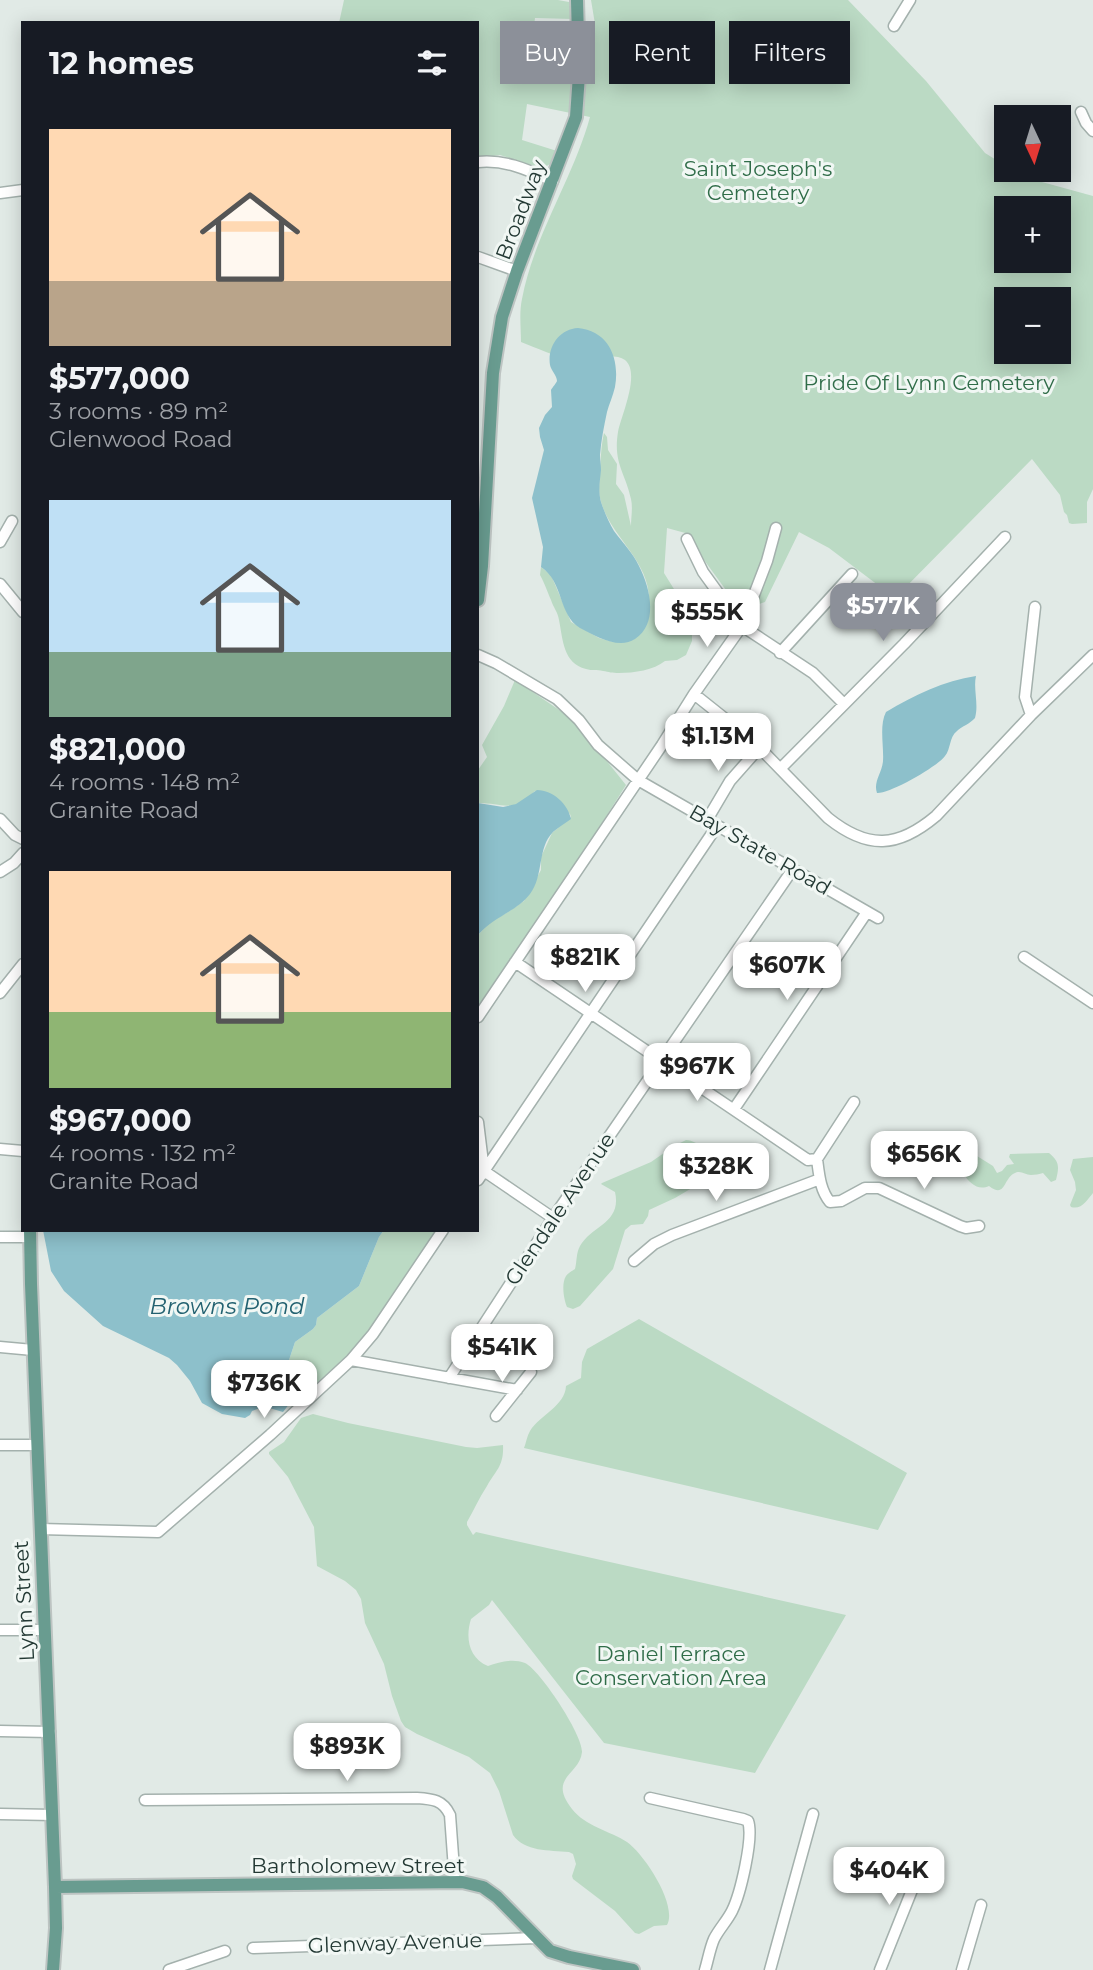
<!DOCTYPE html>
<meta charset="utf-8">
<style>
:root{--surface:#171b24;--page:#242831;--text:#f1f3f6;--muted:#9ea1a6;--accent:#8c9099}
body{margin:0;font-family:Montserrat,sans-serif;background:var(--page);color:var(--text);height:100vh;display:flex;flex-direction:column;font-size:26px;white-space:nowrap}
*{box-sizing:border-box;margin:0}
p{font-size:23px;color:var(--muted)}
.icon{flex:none;width:38px;height:38px;fill:none;stroke:currentColor;stroke-width:2;stroke-linecap:round;stroke-linejoin:round}
.map{position:relative;flex:1;overflow:hidden}
.details{position:absolute;left:21px;top:21px;width:458px;height:1211px;display:flex;flex-direction:column;background:var(--surface);border-radius:0px;box-shadow:0 4px 18px #0003}
.details>*{flex:none}
.hud{position:absolute;left:500px;top:21px;width:486px;height:63px;display:flex;gap:14px}
.needle{width:46px;rotate:176deg}
.controls{position:absolute;left:994px;top:105px;display:grid;gap:14px}
.controls a{display:grid;place-items:center;width:77px;height:77px;border-radius:0px;background:var(--surface);box-shadow:0 4px 18px #0003;font-size:35px}
.price{position:absolute;translate:-50% -60px;padding:0 16px;border-radius:14px;background:#fff;color:#222;font-size:23px;line-height:46px;filter:drop-shadow(0 2px 4px #0008)}
.price::after{content:'';position:absolute;left:50%;top:42px;width:21px;height:16px;margin-left:-10px;background:inherit;clip-path:polygon(0 0,100% 0,50% 100%)}
.price.selected{background:var(--accent);color:#fff}
ul{padding:0;list-style:none}
li{display:grid;align-content:center;gap:14px;height:371px;padding:0 28px}
li span{display:grid;place-items:center;height:217px;border-radius:0px;color:#555}
li>.icon{margin-inline-start:auto}
span .icon{width:126px;height:126px;fill:#fffc;stroke-width:1}
li b{font-size:30px}
h2{display:flex;justify-content:space-between;align-items:center;height:84px;padding:0 28px;font-size:30px}
.tag{padding:0 24px;border-radius:0px;background:var(--surface);box-shadow:0 4px 18px #0003;font-size:24px;line-height:63px}
.tag.selected{background:var(--accent);color:#fff}
.map>svg:first-child{display:block}
.green{fill:#bbdac4;fill-rule:evenodd}
.water{fill:#8dc0cb}
.lines{fill:none;stroke-linecap:round;stroke-linejoin:round}
.minor-casing{stroke:#a4b1ad;stroke-width:13}
.major-casing{stroke:#bdc4c2;stroke-width:16}
.minor{stroke:#fff;stroke-width:10}
.major{stroke:#699c90;stroke-width:12}
.labels{text-anchor:middle;stroke-width:6;stroke-linejoin:round;paint-order:stroke}
.park-label{font-size:21px;fill:#306d49;stroke:#f1f7f4}
.street-label{font-size:21px;fill:#233934;stroke:#f1f7f4}
.water-label{font-size:23px;font-style:italic;fill:#226170;stroke:#f1f7f4}
</style>
<div class="map">
<svg width="1093" height="1970" viewBox="0 0 1093 1970">
<rect width="100%" height="100%" fill="#e1eae6"/>
<path class="green" d="M344,0H558L569,2L573,19L535,18L531,49L595,68V24L591,0H848L926,81L985,153L1006,166V170H1015L1042,182L1093,196V489L1087,502V523L1072,524L1069,523L1067,515L1064,512L1060,495L1032,459L895,598L829,548L799,532L765,602L743,610L739,608L699,553L689,534L667,528L664,573L687,610L692,634V641L686,655L677,660L665,661C654,670 634,673 619,673C612,673 609,672 603,671C597,669 592,671 586,669C563,663 563,640 559,620C558,612 553,607 551,600C547,591 545,584 540,575L541,567L551,575L571,622L599,638L613,642L633,640C638,630 649,610 649,600C650,560 608,535 600,498C598,488 600,480 600,471C601,457 601,446 604,433L607,437L608,450L617,464L616,484L624,495L631,526C631,517 633,508 631,499C625,472 613,463 618,432C621,416 641,373 625,360C613,351 585,361 571,359C557,358 535,347 521,342C521,328 519,313 522,299C534,235 573,179 590,117L527,104L522,140L557,151L553,162L542,169L500,155L478,158V23H339ZM1006,208H1059V261H1006ZM1006,299H1059V352H1006Z
M515,680L574,720L626,785L583,853L478,1006V935L489,923L508,912L524,901L541,870V857L552,833L571,817L570,814L535,791C513,814 504,803 478,803V770L487,757L482,745L504,706Z
M943,1135L967,1138L977,1156L993,1166L997,1173L1002,1171L1007,1165L1014,1164L1009,1157L1010,1154L1049,1153C1060,1162 1059,1167 1056,1180L1051,1182L1043,1173C1040,1174 1034,1175 1031,1175C1025,1175 1021,1170 1015,1173C1003,1178 1006,1199 989,1186C969,1195 959,1163 948,1151C945,1148 942,1146 940,1143L939,1137Z
M686,1140C699,1141 711,1153 716,1165L712,1175H708L702,1168L698,1167L695,1170L699,1182L697,1185L675,1198L649,1210L648,1216L643,1224L631,1225L625,1230L613,1269L580,1306L573,1309L567,1307C564,1300 561,1284 566,1276C568,1273 572,1271 575,1269C577,1261 576,1253 580,1246C592,1225 622,1223 615,1192L601,1184L602,1183L651,1162L674,1146Z
M1093,1157V1193C1087,1200 1082,1210 1071,1207L1070,1205L1076,1190L1075,1182L1070,1170L1073,1159Z
M384,1230H438L376,1322L343,1360L302,1396L282,1388V1381L295,1342L313,1329L316,1325L317,1318L359,1286L379,1237Z
M639,1319L907,1473L878,1530L524,1448C526,1443 527,1436 530,1431C540,1415 565,1406 566,1386L581,1378L582,1362L587,1349Z
M313,1414L348,1423L466,1447L477,1448L503,1445C504,1466 496,1470 487,1486C479,1498 474,1510 467,1522V1525L473,1535L476,1532L846,1615L755,1773L604,1743L492,1600L489,1605L471,1619C465,1638 469,1658 488,1666C499,1662 513,1658 525,1663C540,1670 583,1735 582,1752C580,1775 547,1777 572,1809C585,1826 610,1831 627,1842C644,1854 678,1905 667,1925L654,1926L639,1934L635,1933L615,1911L573,1879L572,1876L576,1864L573,1854L569,1852C549,1850 525,1852 513,1835L499,1791L490,1773L469,1757L417,1734L405,1727L401,1721L392,1696L384,1664L365,1623L361,1599L356,1590L345,1581L317,1566L314,1527L288,1477L269,1454V1452L284,1442L301,1418Z"/>
<path class="water" d="M578,328C609,331 620,359 615,387C613,396 609,404 607,412C604,426 601,441 600,455C600,460 601,465 601,470C600,481 598,491 601,502C604,511 609,523 614,531C623,543 633,553 639,566C650,587 659,623 635,639C619,650 595,636 580,628C558,615 564,582 541,567L543,547L532,498L544,450L540,437L539,428L545,415L552,407L551,390C552,388 557,382 557,381C557,376 551,370 550,365C547,346 560,329 578,328Z
M976,676C973,689 979,704 975,718C970,724 962,726 957,731C949,737 951,749 945,756C937,767 889,794 877,793C873,782 882,773 883,761C884,746 879,725 886,712C914,695 944,681 976,676Z
M537,790C553,790 568,804 571,819C565,823 558,828 553,832C537,848 544,876 530,894C516,912 493,917 478,935V803L503,807L516,804Z
M43,1230H384L379,1237L359,1286L317,1318L316,1325L313,1329L295,1342L282,1381V1388L290,1403L283,1412L266,1407L260,1408L252,1411L250,1415L245,1418L222,1414L202,1403L190,1381L177,1365L169,1358L103,1326L64,1291L51,1271Z"/>
<g class="lines">
<g class="minor-casing">
<path id="minor" d="M894,26L910,0
M1081,112L1086,123L1093,131
M478,162C505,159 528,170 553,181
M0,193L23,190
M478,257L517,271
M687,539L703,572L742,626L813,673L844,704
M0,542L12,521
M0,584L23,612
M780,653L852,574
M478,655L496,663L557,699L579,720L598,745L638,780L878,918
M694,694L753,741L828,818C868,850 898,848 936,816L1031,715L1025,697L1035,607
M1031,715L1093,655
M781,768L904,644L1005,537
M0,819L15,835L23,839
M707,820L730,781L760,747
M0,872L14,863L23,853
M1024,957L1093,1003
M515,962L808,1160L817,1159C819,1174 820,1190 830,1202L841,1201L865,1188H879L960,1226L966,1228L979,1226
M0,993L23,964
M478,1017L662,745L694,694L742,626L767,561L776,528
M734,1109L867,912
M478,1122L484,1171L553,1218
M0,1149L23,1151
M817,1159L854,1102
M478,1180L717,826
M0,1237H30
M634,1261L654,1244L672,1235L820,1179
M0,1347L33,1350
M351,1360L517,1390
M449,1378L553,1218L793,869
M496,1416L531,1372
M0,1445H37
M40,1529L158,1532L270,1435L351,1360L373,1334L443,1230
M0,1630H45
M0,1731L50,1732
M650,1798L743,1819L748,1821C754,1838 740,1895 732,1911C727,1921 719,1929 714,1939C710,1948 708,1960 705,1970
M145,1800L417,1798C433,1799 443,1800 450,1815L455,1883
M0,1814L53,1815
M253,1948L537,1938
M169,1970L225,1951
M770,1970L813,1814
M880,1970L926,1855
M962,1970L981,1905"/>
</g>
<g class="major-casing">
<path id="major" d="M478,600L482,566L493,373L502,317L517,271L576,117L579,75L577,0
M30,1230L31,1284L55,1887L56,1928L53,1970
M55,1887L462,1882L483,1887L497,1897L550,1951L569,1957L633,1970"/>
</g>
<use href="#minor" class="minor"/>
<use href="#major" class="major"/>
</g>
<g class="labels">
<g class="park-label">
<text x="758" y="176">Saint Joseph's<tspan x="758" dy="24">Cemetery</tspan></text>
<text x="929" y="390">Pride Of Lynn Cemetery</text>
<text x="671" y="1661">Daniel Terrace<tspan x="671" dy="24">Conservation Area</tspan></text>
</g>
<g class="street-label">
<text transform="translate(521 210) rotate(-69)" y="7">Broadway</text>
<text transform="translate(760 850) rotate(30)" y="7">Bay State Road</text>
<text transform="translate(560 1209) rotate(-56)" y="7">Glendale Avenue</text>
<text transform="translate(24 1601) rotate(-93)" y="7">Lynn Street</text>
<text x="358" y="1873">Bartholomew Street</text>
<text transform="translate(395 1943) rotate(-2)" y="7">Glenway Avenue</text>
</g>
<g class="water-label">
<text x="227" y="1314">Browns Pond</text>
</g>
</g>
</svg>
<div class="controls">
<a><svg class="needle" viewBox="-14 -14 28 28"><path d="M0-13l5 13h-10z" fill="#e53935"/><path d="M0 13l5-13h-10z" fill="#9ea1a6"/></svg></a>
<a>+</a>
<a>−</a>
</div>
<b class="price selected" style="left:883px;top:643px">$577K</b>
<b class="price" style="left:707px;top:649px">$555K</b>
<b class="price" style="left:718px;top:773px">$1.13M</b>
<b class="price" style="left:585px;top:994px">$821K</b>
<b class="price" style="left:787px;top:1002px">$607K</b>
<b class="price" style="left:697px;top:1103px">$967K</b>
<b class="price" style="left:924px;top:1191px">$656K</b>
<b class="price" style="left:716px;top:1203px">$328K</b>
<b class="price" style="left:502px;top:1384px">$541K</b>
<b class="price" style="left:264px;top:1420px">$736K</b>
<b class="price" style="left:347px;top:1783px">$893K</b>
<b class="price" style="left:889px;top:1907px">$404K</b>
<div class="hud">
<a class="tag selected">Buy</a>
<a class="tag">Rent</a>
<a class="tag">Filters</a>
</div>
<section class="details">
<h2>12 homes<svg class="icon" aria-label="filters" viewBox="0 0 24 24"><path d="M4 7h16M4 17h16"/><circle cx="9" cy="7" r="2"/><circle cx="15" cy="17" r="2"/></svg></h2>
<ul>
<li><span style="background:linear-gradient(#ffd9b3 70%,#b9a48a 0)"><svg class="icon" aria-label="home" viewBox="0 0 24 24"><path d="M3 11l9-7 9 7M6 9v11h12V9"/></svg></span><div><b>$577,000</b><p>3 rooms · 89 m²</p><p>Glenwood Road</p></div></li>
<li><span style="background:linear-gradient(#bfe0f5 70%,#7fa58c 0)"><svg class="icon" aria-label="home" viewBox="0 0 24 24"><path d="M3 11l9-7 9 7M6 9v11h12V9"/></svg></span><div><b>$821,000</b><p>4 rooms · 148 m²</p><p>Granite Road</p></div></li>
<li><span style="background:linear-gradient(#ffd9b3 65%,#8fb573 0)"><svg class="icon" aria-label="home" viewBox="0 0 24 24"><path d="M3 11l9-7 9 7M6 9v11h12V9"/></svg></span><div><b>$967,000</b><p>4 rooms · 132 m²</p><p>Granite Road</p></div></li>
</ul>
</section>
</div>
